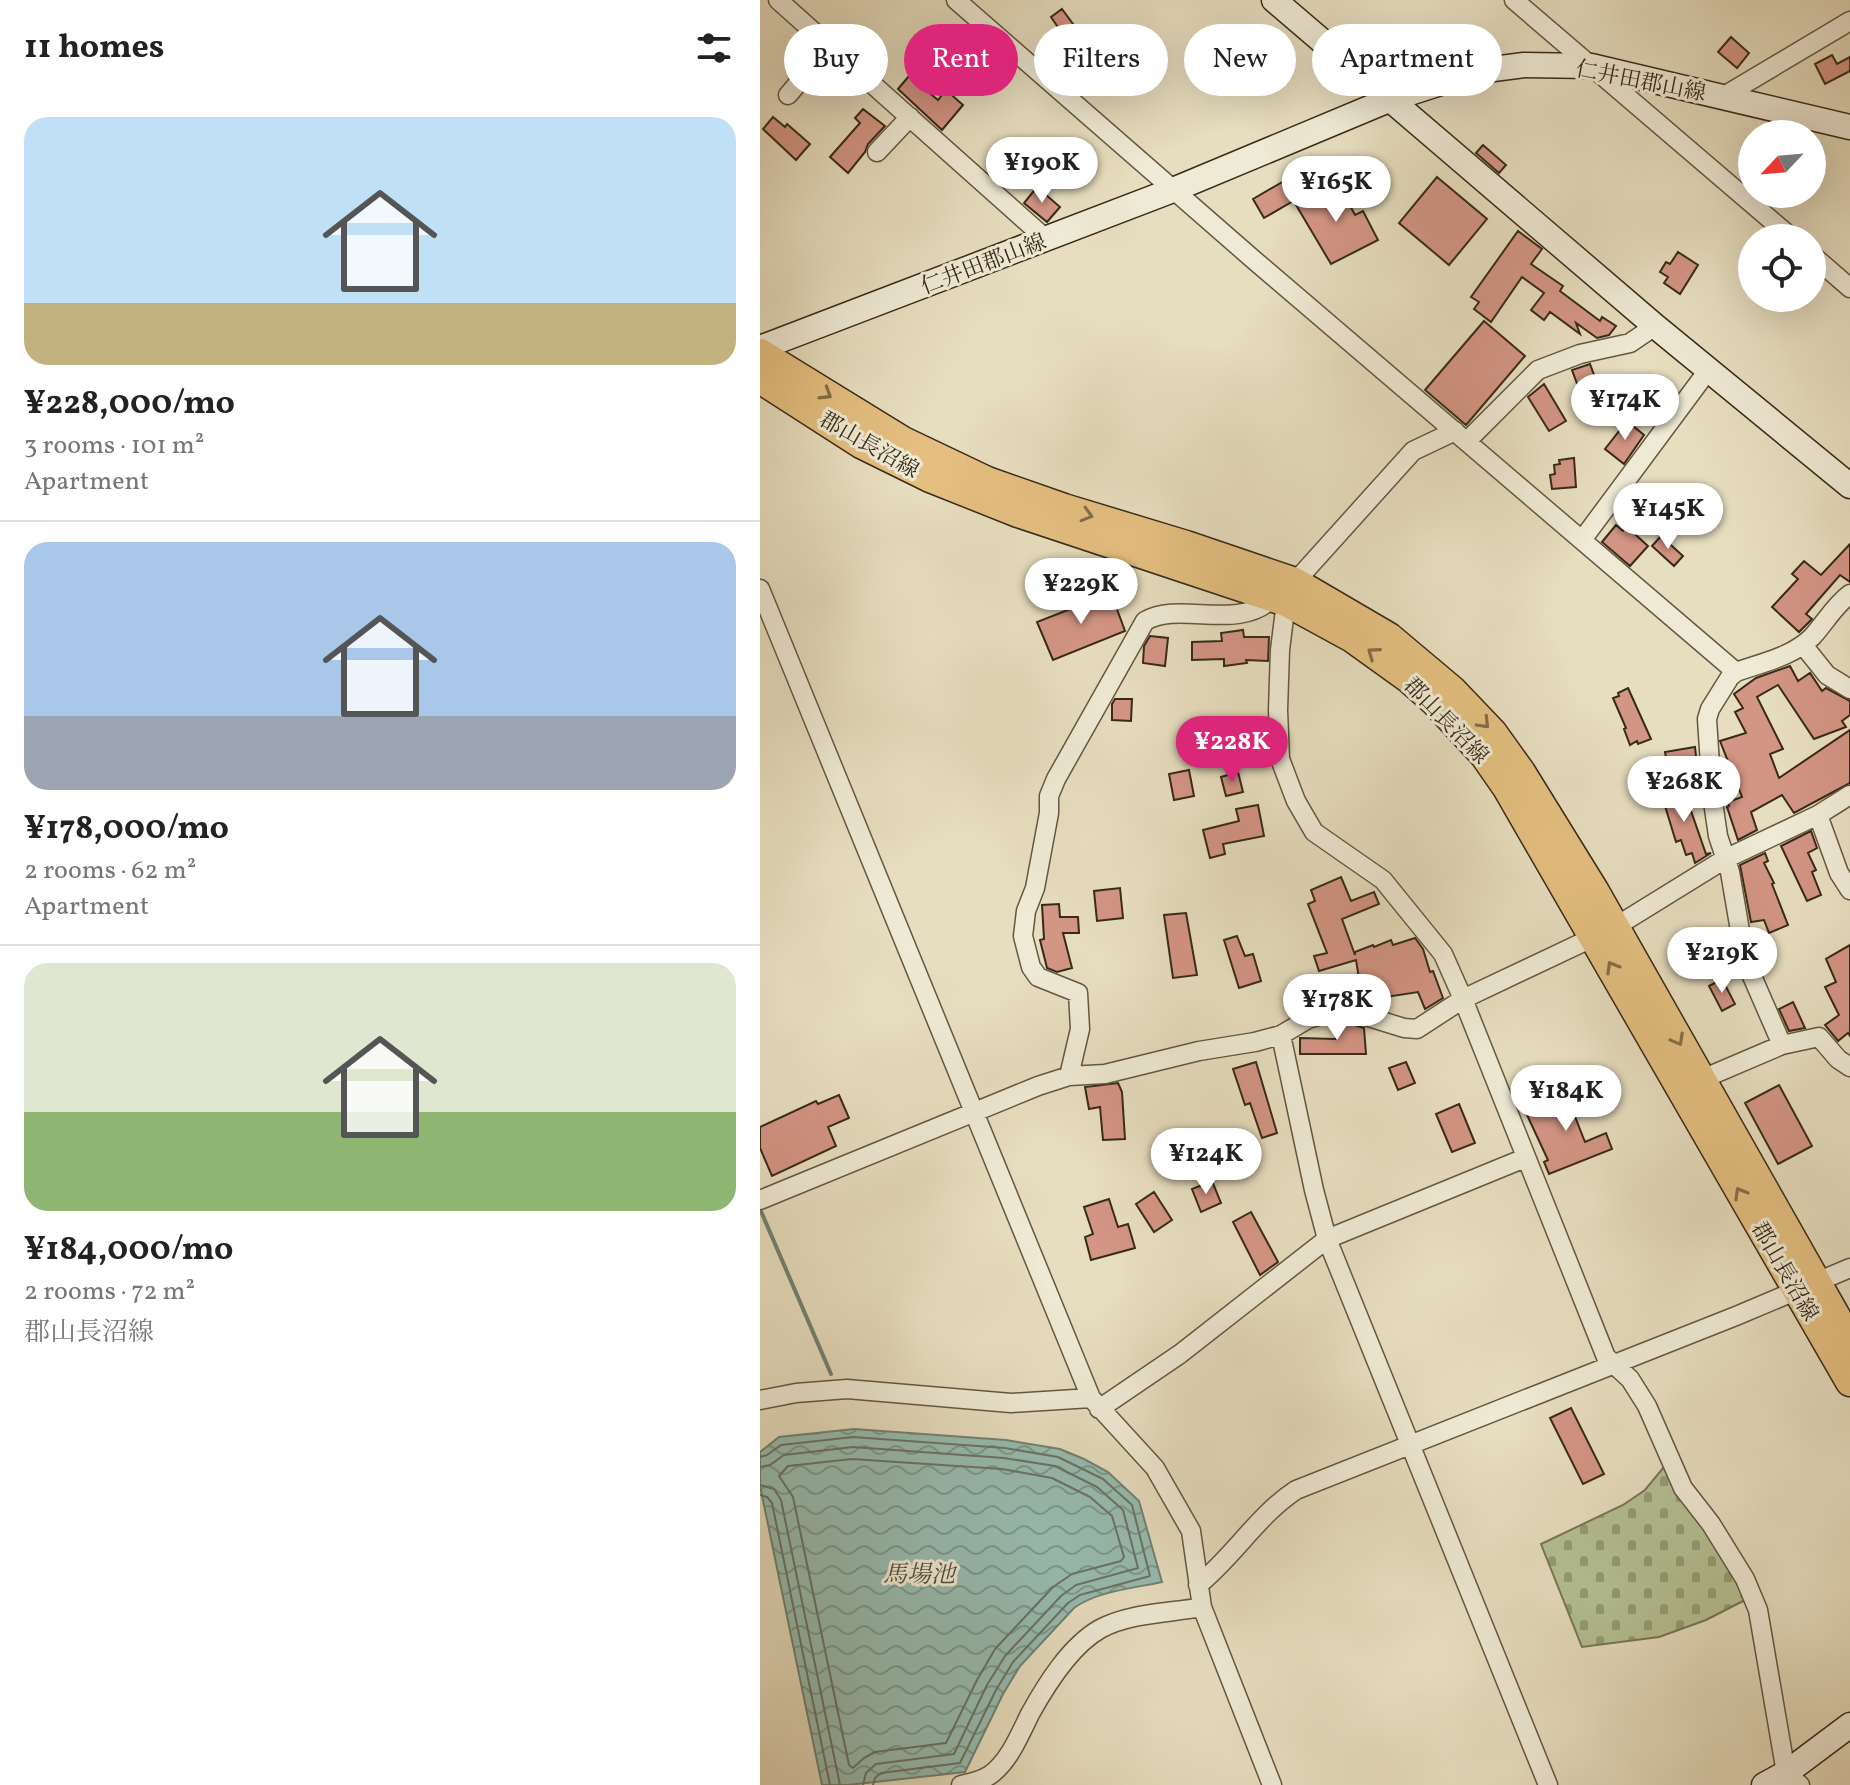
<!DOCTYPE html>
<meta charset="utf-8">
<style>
:root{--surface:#fff;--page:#f2f2f2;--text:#222;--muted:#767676;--line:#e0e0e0;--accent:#db2777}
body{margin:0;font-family:Vollkorn,"Noto Serif JP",serif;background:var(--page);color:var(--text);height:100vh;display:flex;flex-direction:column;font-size:30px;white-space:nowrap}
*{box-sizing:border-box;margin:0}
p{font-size:26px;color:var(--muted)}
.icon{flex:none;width:44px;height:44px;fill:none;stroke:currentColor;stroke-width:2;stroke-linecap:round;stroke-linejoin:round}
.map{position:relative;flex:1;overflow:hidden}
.side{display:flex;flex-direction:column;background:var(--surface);width:760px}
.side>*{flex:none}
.top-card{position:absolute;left:24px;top:24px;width:760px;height:72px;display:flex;gap:16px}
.needle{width:52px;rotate:244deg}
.controls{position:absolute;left:978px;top:120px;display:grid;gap:16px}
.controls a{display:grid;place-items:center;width:88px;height:88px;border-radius:50%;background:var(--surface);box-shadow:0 8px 32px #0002;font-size:40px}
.price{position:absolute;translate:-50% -68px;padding:0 18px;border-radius:28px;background:#fff;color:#222;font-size:26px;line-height:52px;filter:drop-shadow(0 2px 4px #0008)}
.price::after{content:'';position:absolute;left:50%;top:48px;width:24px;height:18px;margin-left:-12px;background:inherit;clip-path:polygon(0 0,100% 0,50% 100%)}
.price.on{background:var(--accent);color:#fff}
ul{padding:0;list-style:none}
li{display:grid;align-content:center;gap:16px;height:424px;padding:0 24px}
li+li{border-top:2px solid var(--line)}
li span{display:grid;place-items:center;height:248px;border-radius:24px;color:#555}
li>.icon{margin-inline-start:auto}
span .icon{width:144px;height:144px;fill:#fffc;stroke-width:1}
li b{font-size:34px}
h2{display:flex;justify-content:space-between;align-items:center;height:96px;padding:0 24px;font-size:34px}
.pill{padding:0 28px;border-radius:36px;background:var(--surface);box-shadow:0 8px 32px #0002;font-size:28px;line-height:72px}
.pill.on{background:var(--accent);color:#fff}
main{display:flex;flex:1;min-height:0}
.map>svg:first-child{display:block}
.cemetery{fill:url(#cemetery-stones);stroke:#767656;stroke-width:2}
.water{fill:url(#water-waves);stroke:#718273;stroke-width:2}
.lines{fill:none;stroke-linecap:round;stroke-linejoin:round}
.shore{stroke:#687364;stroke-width:2}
.stream{stroke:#718273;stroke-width:4}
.building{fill:#d39584;stroke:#382a18;stroke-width:2}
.street-casing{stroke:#645742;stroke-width:21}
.secondary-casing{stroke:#382a18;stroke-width:27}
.primary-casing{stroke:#382a18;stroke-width:31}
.street{stroke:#efead5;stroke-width:18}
.secondary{stroke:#efead5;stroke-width:24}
.primary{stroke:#e4bf80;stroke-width:28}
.oneway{stroke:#856d47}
.labels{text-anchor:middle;stroke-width:6;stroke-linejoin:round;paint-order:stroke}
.street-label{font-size:22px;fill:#382a18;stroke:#efead5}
.water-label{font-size:24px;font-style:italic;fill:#504e3e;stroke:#efead5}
</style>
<main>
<section class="side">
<h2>11 homes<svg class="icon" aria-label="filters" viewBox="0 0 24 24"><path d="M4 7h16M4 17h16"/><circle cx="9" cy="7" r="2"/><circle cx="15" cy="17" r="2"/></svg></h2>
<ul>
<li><span style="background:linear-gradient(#bfe0f5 75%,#c2b280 0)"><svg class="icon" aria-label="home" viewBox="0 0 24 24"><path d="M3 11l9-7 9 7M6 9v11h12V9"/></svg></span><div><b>¥228,000/mo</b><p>3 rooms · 101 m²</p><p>Apartment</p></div></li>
<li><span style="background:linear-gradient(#a9c7e8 70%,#9aa5b1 0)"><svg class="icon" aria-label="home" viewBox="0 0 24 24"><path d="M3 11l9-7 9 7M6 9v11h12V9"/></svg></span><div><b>¥178,000/mo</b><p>2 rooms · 62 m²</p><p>Apartment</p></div></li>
<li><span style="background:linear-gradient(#dfe7d0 60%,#8fb573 0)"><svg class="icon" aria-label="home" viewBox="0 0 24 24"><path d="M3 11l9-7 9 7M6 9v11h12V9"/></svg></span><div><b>¥184,000/mo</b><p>2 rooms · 72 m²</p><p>郡山長沼線</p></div></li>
</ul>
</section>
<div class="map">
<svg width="1090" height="1785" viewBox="0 0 1090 1785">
<defs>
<pattern id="cemetery-stones" width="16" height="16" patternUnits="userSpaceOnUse" patternTransform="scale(2)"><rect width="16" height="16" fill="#b4c193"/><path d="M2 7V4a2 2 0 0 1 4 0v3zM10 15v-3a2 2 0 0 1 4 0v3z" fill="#939d77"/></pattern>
<pattern id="water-waves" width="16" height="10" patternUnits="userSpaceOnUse" patternTransform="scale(2)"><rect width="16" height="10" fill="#97bcb0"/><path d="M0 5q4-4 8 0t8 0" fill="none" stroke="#7c998e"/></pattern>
</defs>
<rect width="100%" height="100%" fill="#e7debf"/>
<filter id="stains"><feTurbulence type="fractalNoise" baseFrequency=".0025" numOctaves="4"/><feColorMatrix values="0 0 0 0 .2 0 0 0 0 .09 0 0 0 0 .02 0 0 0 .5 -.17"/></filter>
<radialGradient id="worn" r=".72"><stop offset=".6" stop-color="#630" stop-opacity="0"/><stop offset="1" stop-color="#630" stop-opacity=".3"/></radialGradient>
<path class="cemetery" d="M908,1462L989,1598L946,1620L899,1637L822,1647L781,1544L863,1505L885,1490Z"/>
<path class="water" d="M94,1429L246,1440L300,1449L324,1459L348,1472L379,1501L402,1582C375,1588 337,1591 314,1608L260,1666L243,1694L205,1772L88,1785H62L0,1486V1452L19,1437Z"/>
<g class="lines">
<path class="shore" d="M0,1457L7,1455L21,1445L93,1437L245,1448L298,1457L343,1479L372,1505L390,1576L320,1595L308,1603L253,1662L236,1690L200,1763L121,1773L115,1778L113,1785
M92,1459L242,1469L292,1478L330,1497L352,1516L364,1557L361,1561L312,1574L293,1587L235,1649L217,1680L186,1743L115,1752L104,1758L93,1768L89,1765L33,1497L19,1476L28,1466Z
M0,1467L10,1465L24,1455L93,1447L244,1458L295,1466L337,1487L363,1510L378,1568L316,1585L301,1596L245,1656L227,1685L194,1754L116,1764L106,1773L103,1785
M0,1485L14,1489L21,1500L80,1785
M0,1495L7,1497L12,1503L70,1785"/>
<path class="stream" d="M0,1209L71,1374"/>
</g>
<path class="building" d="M302,9L316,28L304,36L291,17Z
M593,31L633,69L627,77L585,41Z
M971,37L989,53L977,68L958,52Z
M329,44L336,64L320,70L313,49Z
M1072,55L1077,64L1090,57V71L1065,84L1055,64Z
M149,76L178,100L186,90L203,105L182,130L138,89Z
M103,109L125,126L108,144L105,152L88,173L70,157L100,123L95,118Z
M13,117L25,127L27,124L50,144L36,160L3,129Z
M723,145L746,165L739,173L716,153Z
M677,177L727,219L689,265L639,223Z
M524,181L535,200L504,218L493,199Z
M578,183L595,215L603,211L618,240L571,264L536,205Z
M277,187L300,207L287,222L264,203Z
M758,231L782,249L771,264L803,286L800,291L840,321L842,317L856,326L849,335L837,338L816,323L820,334L790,312L784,320L771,310L784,293L762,277L731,322L714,309L719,302L711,297Z
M918,252L938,265L920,294L904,283L908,277L900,272L906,262L910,264Z
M724,321L765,356L706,425L665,390Z
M830,364L837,383L819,389L812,370Z
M902,381L912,398L910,402L893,411L890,406L860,424L852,410L868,397L870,400Z
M784,384L806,421L789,431L768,397Z
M867,421L884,435L864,464L845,449Z
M814,458L816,487L792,489L790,475L795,474L794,465L800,464L799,460Z
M856,525L863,531L867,527L888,546L870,566L842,542Z
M901,536L923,556L914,566L892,546Z
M1090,544V582L1080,575L1046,614L1052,619L1039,632L1012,607L1038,579L1032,574L1044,561L1061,575Z
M351,593L365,631L293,660L277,622Z
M483,630L484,637H509L508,661L486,660L487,663L464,666V659L432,660V642L462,641L461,633Z
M390,636L408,638L405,666L383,663L384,646Z
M1030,666L1038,681L1050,673L1062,691L1066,688L1090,701V715L1082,721L1086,727L1054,739L1018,685L997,697L1023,749L1010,754L1019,778L1090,730V783L1034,813L1022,795L991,812L997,830L978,840L967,807L969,806L968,802L982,797L960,741L986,733L975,712L983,708L974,694L996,678Z
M868,688L891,739L878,744L877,741L870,745L864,729L866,728L853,698L859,696L858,693Z
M355,699H372L371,721L352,720V704Z
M935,747L939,784L925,786L922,767L908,769L905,752Z
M429,770L434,796L414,800L409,774Z
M478,772L483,792L466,796L461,777Z
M923,788L946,854L951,853L935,863L932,853L926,855L921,840L916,842L902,796Z
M498,805L504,836L463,844L465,854L450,858L443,830L479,821L476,809Z
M1051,831L1057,848L1048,853L1056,870L1052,872L1061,895L1047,901L1021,846Z
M1005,853L1008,861L1004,863L1014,883L1012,884L1028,925L1009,933L1004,920L991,922L980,865Z
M581,877L591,901L614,892L619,904L582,919L595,955V952L613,945L614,947L631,940L633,945L655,938L663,949L670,972L673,971L683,998L665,1009L658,992L619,998L620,1004L610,1005L603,1003L596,960L559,971L554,956L567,953L548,904L555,901L551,890Z
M360,888L363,918L337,921L334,891Z
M299,904L300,917H318L319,933H303L312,968L297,972L287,968L280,940L284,939L282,905Z
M426,913L437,975L413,978L404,915Z
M477,936L485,956L493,954L501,981L479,988L464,940Z
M1090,945V1036L1088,1033L1078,1041L1065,1025L1079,1015L1065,987L1076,982L1066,959Z
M962,979L975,1004L962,1011L949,986Z
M1033,1002L1045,1028L1029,1031L1019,1009Z
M588,1023L604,1028L606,1054H540V1038L576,1039L575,1024Z
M496,1062L517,1133L502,1138L490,1103L485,1105L473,1069Z
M646,1062L655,1083L638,1090L629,1068Z
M358,1083L362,1092L365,1139L343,1140L340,1107L329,1109L325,1087Z
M827,1083L834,1099L812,1109L825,1142L846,1133L852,1149L789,1174L784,1162L788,1160L767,1115L815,1095L813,1091Z
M1019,1085L1052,1146L1018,1164L985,1103Z
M79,1095L89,1118L68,1127L76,1146L12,1176L0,1148V1127L56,1101L58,1104Z
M699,1104L715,1143L692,1152L676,1114Z
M452,1181L461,1203L441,1212L432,1189Z
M394,1192L412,1220L394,1232L376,1204Z
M349,1199L358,1227L368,1224L375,1248L331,1260L325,1237L333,1234L324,1207Z
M491,1212L518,1262L500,1275L473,1222Z
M811,1408L844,1474L823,1484L790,1418Z"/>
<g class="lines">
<g class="street-casing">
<path id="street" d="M18,0L286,239
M196,0L494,260L976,672
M754,0L1032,238
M28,95L70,46
M964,96L1090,21
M117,152L150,117
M1052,255L1090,288
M695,431L653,451L535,582L526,602L520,650L518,710L520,759L536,801L554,832L623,880L683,954L703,999L846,1357L870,1379L887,1406L923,1488L951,1524L985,1579L998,1610L1026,1773L1040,1785
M707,441L778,370L820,354L870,343L895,326
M822,540L949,369
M0,589L331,1398L395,1468L431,1531L442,1607L512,1785
M1090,594C1074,606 1065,623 1052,637C1032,657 1001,663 976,672L970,677L950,709L947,719L952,795L958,836L970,872L985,960L1022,1045L1059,1037L1078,1059L1090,1067
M1043,645L1067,675L1090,689
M1058,815L1079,873L1090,890
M521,1035L554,1190L567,1239L788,1785
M309,1076L320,1029L318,993L278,977L271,967L263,936L266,911L275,888L289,813V796L296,779L385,621C421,600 478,633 514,597
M933,1083L1022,1045
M0,1200L278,1086L309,1076L345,1074L439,1051L495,1042L521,1035L548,1019L572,1012L589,1011L644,1028L657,1029L703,999L855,927L965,859L1058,815L1090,795
M0,1400L36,1393L87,1389L251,1403L331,1398
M339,1409L420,1354L567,1239L765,1158
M438,1585C473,1557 498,1515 536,1490L976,1316L1090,1268
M201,1785C211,1783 221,1781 230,1775C249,1762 260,1734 270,1714C286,1685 310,1646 340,1629C369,1613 410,1613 442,1607"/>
</g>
<g class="secondary-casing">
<path id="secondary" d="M514,0L895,326L1090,486
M0,348L413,190L631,99L718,71L764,65L831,66L1090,127
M1004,1785L1026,1773L1090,1725"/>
</g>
<g class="primary-casing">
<path id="primary" d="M0,353L143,441L227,481L304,508L426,545L535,582L629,637L692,690L733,733L761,772L834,890L1090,1341
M0,379L101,444L170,478L258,513L526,602L592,638L649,679L675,702L724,755L747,788L1090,1382"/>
</g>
<use href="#street" class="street"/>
<use href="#secondary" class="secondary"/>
<use href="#primary" class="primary"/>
</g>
<defs><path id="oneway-chevron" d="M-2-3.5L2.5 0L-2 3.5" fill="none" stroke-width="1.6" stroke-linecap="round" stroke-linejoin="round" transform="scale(2)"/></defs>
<g class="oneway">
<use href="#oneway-chevron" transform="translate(66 394) rotate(32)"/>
<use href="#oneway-chevron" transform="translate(327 515) rotate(16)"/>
<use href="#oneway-chevron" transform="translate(613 653) rotate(-144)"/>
<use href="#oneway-chevron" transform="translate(724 723) rotate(46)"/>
<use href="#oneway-chevron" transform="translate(852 967) rotate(-120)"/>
<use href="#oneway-chevron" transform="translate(918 1040) rotate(61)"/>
<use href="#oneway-chevron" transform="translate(980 1193) rotate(-120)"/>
</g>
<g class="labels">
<g class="street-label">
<text transform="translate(881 80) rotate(11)" y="8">仁井田郡山線</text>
<text transform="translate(223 263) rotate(-21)" y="8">仁井田郡山線</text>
<text transform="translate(110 444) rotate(30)" y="8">郡山長沼線</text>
<text transform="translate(687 720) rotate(46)" y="8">郡山長沼線</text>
<text transform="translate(1026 1271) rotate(60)" y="8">郡山長沼線</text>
</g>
<g class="water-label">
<text x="159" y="1582">馬場池</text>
</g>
</g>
<rect width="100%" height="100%" filter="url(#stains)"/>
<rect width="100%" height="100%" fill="url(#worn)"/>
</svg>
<div class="controls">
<a><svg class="needle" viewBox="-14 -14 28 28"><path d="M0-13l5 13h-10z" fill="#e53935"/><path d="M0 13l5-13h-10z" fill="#767676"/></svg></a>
<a><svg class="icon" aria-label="locate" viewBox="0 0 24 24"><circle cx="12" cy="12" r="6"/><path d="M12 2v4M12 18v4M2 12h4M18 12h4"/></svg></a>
</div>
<b class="price" style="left:282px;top:205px">¥190K</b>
<b class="price" style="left:576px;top:224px">¥165K</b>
<b class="price" style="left:865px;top:442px">¥174K</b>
<b class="price" style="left:908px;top:551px">¥145K</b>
<b class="price" style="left:321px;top:626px">¥229K</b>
<b class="price on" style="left:472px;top:784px">¥228K</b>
<b class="price" style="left:924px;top:824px">¥268K</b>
<b class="price" style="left:962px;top:995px">¥219K</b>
<b class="price" style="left:577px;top:1042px">¥178K</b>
<b class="price" style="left:806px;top:1133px">¥184K</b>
<b class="price" style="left:446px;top:1196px">¥124K</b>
<div class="top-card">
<a class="pill">Buy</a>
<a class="pill on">Rent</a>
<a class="pill">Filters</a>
<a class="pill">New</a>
<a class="pill">Apartment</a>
</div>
</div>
</main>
